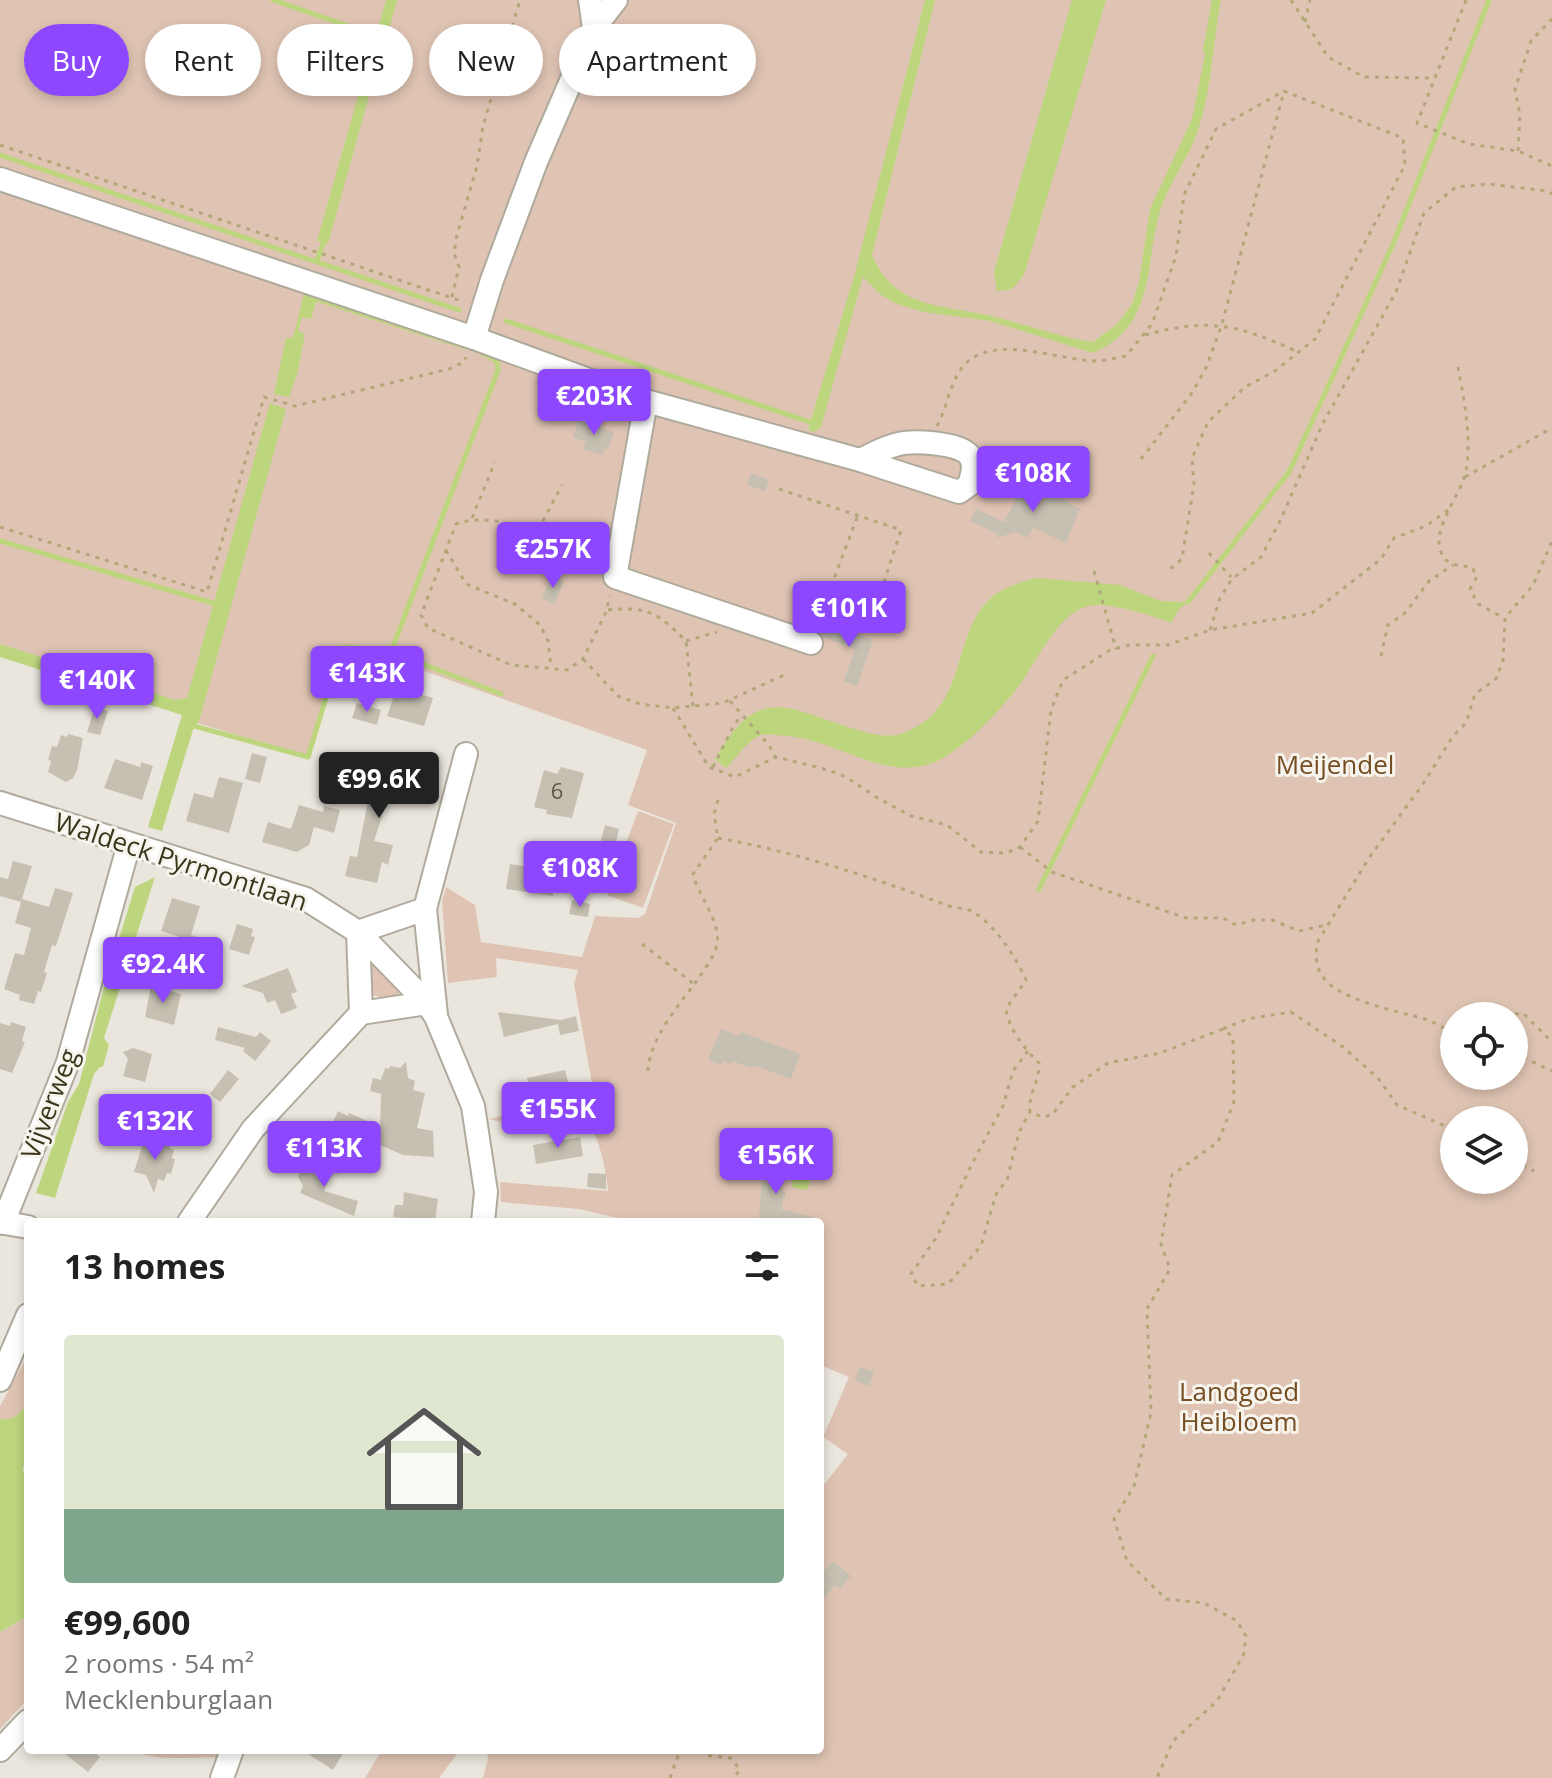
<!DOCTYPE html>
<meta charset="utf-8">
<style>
:root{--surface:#fff;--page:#f2f2f2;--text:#222;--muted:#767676;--accent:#8c47ff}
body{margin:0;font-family:"Open Sans",sans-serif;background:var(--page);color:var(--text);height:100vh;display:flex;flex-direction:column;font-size:30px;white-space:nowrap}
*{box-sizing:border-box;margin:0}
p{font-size:26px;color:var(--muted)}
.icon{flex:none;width:44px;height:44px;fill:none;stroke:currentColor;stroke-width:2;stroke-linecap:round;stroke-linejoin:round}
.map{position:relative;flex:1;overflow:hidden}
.drawer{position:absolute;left:24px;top:1218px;width:800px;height:536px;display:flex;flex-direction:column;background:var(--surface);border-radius:8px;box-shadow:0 4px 12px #0003}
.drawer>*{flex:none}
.guide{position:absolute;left:24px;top:24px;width:800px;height:72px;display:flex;gap:16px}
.fabs{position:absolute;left:1440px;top:1002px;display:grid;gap:16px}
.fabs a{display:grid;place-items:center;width:88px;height:88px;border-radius:50%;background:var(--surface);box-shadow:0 4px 12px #0003;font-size:40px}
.price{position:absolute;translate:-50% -68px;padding:0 18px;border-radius:8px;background:var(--accent);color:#fff;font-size:26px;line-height:52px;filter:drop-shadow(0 2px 4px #0008)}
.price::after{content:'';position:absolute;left:50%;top:48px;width:24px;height:18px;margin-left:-12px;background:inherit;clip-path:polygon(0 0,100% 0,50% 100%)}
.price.current{background:#222;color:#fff}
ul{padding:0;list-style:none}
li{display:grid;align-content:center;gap:16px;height:424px;padding:0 40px}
li span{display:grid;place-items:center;height:248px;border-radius:8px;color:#555}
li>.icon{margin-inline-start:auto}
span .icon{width:144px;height:144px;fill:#fffc;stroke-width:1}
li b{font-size:34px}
h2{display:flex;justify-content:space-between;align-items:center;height:96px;padding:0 40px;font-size:34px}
.tag{padding:0 28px;border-radius:36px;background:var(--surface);box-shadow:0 4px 12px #0003;font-size:28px;line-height:72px}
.tag.current{background:var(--accent);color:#fff}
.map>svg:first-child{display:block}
.green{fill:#dfc4b3;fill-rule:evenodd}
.water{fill:#bdd67e}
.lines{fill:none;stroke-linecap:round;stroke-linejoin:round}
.stream{stroke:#bdd67e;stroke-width:5}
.building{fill:#c6c0b2}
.minor-casing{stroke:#afaa9c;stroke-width:26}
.path{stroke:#b2a77a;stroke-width:3;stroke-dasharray:4 6;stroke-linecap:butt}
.minor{stroke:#fff;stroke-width:22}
.labels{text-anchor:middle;stroke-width:6;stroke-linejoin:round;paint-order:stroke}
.number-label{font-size:22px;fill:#5e5942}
.park-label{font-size:26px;fill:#764e24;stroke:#f7f4ed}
.street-label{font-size:26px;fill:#3b371d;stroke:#f7f4ed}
</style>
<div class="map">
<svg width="1552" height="1778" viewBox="0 0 1552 1778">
<rect width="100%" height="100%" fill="#ebe6dd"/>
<path class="green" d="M0,0H1552V1778H483L488,1759L487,1750H820V1490L848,1454L823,1437L849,1377L820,1365V1222H634L579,1209L501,1202L500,1182L608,1191C607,1175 599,1133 587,1123L523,1127L488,1119L594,1095L574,984L578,970L496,958L497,977L448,983L442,902L446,887L475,905L481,942L582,957L595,916L638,918L645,914L676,823L628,805L647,750L351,645L341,648L308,757L194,722L174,706L0,651ZM1454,1016H1514V1076H1454ZM1454,1120H1514V1180H1454Z
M638,811L674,824L643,908L607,895Z
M377,963L399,993L398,998L391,1000L373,995L369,972L373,964Z
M28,1355C28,1377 35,1425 0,1419V1406Z
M28,1616V1699L0,1729V1632Z
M132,1750H224L223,1757C199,1757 152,1762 132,1750Z
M382,1750H460L439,1778H365Z"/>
<path class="water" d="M386,0H397L379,68L368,65Z
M925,0H935L872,255C896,310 942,304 991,316C1026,324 1058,337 1093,342L1117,324L1132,304L1139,282L1150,209L1192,119L1205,55L1203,50L1212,0H1221C1213,42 1212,86 1199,127C1190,157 1169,182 1160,211C1144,265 1157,325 1093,353L990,321L924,312L897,304L881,295L863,277L821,427L814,432L808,430L855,273Z
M1072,0H1106L1024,275L1012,289L997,291L994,272Z
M365,79L372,85L328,244L317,241L360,89Z
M304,294L317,299L311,319L302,317L298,331L305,334L297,375L289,397L274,394L286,338H293Z
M270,403L286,409L200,718L193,730L162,831L148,827L182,715L0,657V644L175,700L187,698Z
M1035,578L1120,585L1161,601L1188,602L1178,610L1171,623C1153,615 1113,604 1094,605C1057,608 1036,667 1014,692C994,716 970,742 943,758C891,788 838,739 786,736C778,735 768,733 761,735C748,740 736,758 726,768L715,759C760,680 788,710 858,730C874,735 890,739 906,732C969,707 951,633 991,598C1003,587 1020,583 1035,578Z
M155,877L104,1038L109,1045L103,1067H100L94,1074L55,1198L36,1193L68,1102L79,1084L104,987L135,887Z
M809,1151L819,1160L807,1190L792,1187L794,1159Z
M28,1402V1448L23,1469L28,1492V1616L0,1632V1419C14,1421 20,1413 28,1402Z"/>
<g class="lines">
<path class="stream" d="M273,0L377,36
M0,155L459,310
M317,261L324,241
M317,299L466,347
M506,321L816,424
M0,541L213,603
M1188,602L1289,472L1394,242L1489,0
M391,652L501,694
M194,726L308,757L341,648C356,644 370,653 386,655L391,652L498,370L497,361L482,353
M1039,889L1153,656"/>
</g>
<path class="building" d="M579,420L614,432L608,449L605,448L602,455L583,449L586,442L573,437Z
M751,473L769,480L765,491L747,485Z
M1034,473L1039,487L1080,509L1066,543L1033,527L1028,538L1015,532L996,538L998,534L970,521L976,509L1004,522L1022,486L1019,478Z
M552,576L564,581L554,604L542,599Z
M822,621L873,640L857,686L844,681L855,649L823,637L818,631Z
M397,687L433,698L424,726L387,716Z
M357,703L381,710L377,725L352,718Z
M95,707L108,711L100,735L87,732Z
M68,734L83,738L77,770L73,778L66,782L48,772L51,761L48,760L52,746L57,747L61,735L67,737Z
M252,753L267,757L260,783L245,779Z
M393,755L406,759L404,763L410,765L408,775L410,776L402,802L388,798L374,841L393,845L388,865L382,862L377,883L345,876L350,856L357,857L373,776L379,778L386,758L392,759Z
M115,759L140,767L141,762L153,766L142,800L104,788Z
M561,767L584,773L572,818L546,814L547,810L534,807L544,770L557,774Z
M219,777L243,783L229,833L186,821L194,793L213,798Z
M299,805L323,812L324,806L340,810L334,833L314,827L309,845L297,852L262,842L268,822L291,829Z
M605,825L619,829L614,852L599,848Z
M13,861L32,866L21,902L0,896V877L8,879Z
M510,864L556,871L553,896L506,889Z
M55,888L73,893L56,946L52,945L44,972L47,973L41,992L38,991L34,1004L19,1000L20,995L4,989L15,953L24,955L31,928L15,923L22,899L49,907Z
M172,898L200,906L191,935L200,938L194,956L179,951L183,938L161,931Z
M572,900L590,904L588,917L569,914Z
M237,924L253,929L251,936L255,937L249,955L229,949Z
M288,968L297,992L291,994L297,1008L281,1014L275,1000L267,1003L263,993L241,986Z
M151,986L181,994L174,1025L145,1017Z
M498,1012L561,1020L576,1016L579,1031L560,1035L558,1024L504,1037Z
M11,1022L26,1027L22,1041L25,1042L12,1073L0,1069V1023L10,1026Z
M218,1027L256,1037L260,1032L271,1041L255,1061L243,1051L245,1048L215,1040Z
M721,1029L739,1036L741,1032L800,1054L791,1079L753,1065L752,1068L732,1061L731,1064L723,1061L722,1065L708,1060Z
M133,1048L152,1054L145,1082L123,1076L128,1059L123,1052Z
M406,1062L408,1078L415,1081L413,1090L425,1093L417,1128L433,1131L434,1157L403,1155L359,1136L355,1146L346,1142L345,1145L326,1137L338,1111L348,1116L349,1113L380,1127L381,1094L370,1091L373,1078L381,1080L385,1068L389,1069L390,1066L400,1068Z
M228,1070L239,1079L220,1102L210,1094Z
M565,1070L569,1086L531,1094L527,1078Z
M580,1137L583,1156L536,1164L533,1145Z
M166,1138L170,1148L174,1150L172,1158L175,1159L171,1174L167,1173L164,1181L158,1179L154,1193L146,1175L134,1172L144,1140L155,1144Z
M763,1159L780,1161L779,1173H783L782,1191L786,1192L781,1209L815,1218L814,1222L759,1221Z
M312,1162L333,1170L324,1191L358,1201L354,1216L300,1193L303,1186L298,1177L300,1172L310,1168Z
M588,1173L606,1174V1189L587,1187Z
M404,1192L438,1199L435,1222L393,1217L395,1205H403Z
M860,1367L874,1372L869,1386L855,1381Z
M832,1561L851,1576L840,1589L835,1585L820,1604V1576Z
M60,1750H91L100,1757L88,1772Z
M302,1750H345L333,1770Z"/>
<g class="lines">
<g class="minor-casing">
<path id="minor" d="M590,0L594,28
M0,179L474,338L646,401L860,460L959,492L969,485C972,475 976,464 969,455C957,442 911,440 895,445C883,448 871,455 860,460
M474,338L492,280L536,162L594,28L616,0
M646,401L615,577L811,643
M0,803L306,899L358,932L427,1003L436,1017L473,1106L486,1192L483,1222
M358,932L361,1013
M358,932L425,909
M436,1015L425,909L466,754
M0,1222L28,1227
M189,1222L253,1129L361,1013L427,1003
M3,1223L68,1062L129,844
M0,1380L28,1315
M0,1750L28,1721
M222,1778L232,1750"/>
</g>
<path class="path" d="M1291,0L1328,57L1364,77L1435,78
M1466,0L1417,123L1469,144L1518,151L1552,166
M1305,22L1310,0
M0,145L464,302
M1518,151L1520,115L1515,89L1531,41L1552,19
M452,297L459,267L454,253L457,235L477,166L483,126L520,0
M1145,335C1211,317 1238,325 1298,352
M1458,367C1464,399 1472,439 1466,471C1461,495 1431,529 1441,552C1446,566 1460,566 1472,567L1477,577L1470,589L1478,604L1504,618
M937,426C949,405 950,374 971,359C1002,337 1060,360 1095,361C1105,361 1116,358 1126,356L1152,324L1176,256L1184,195L1216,129L1284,91L1403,138L1405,165L1315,339L1275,371L1245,387L1208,422L1192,458L1194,484L1182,559L1170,569
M1141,459L1192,393L1206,368L1222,324L1284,91
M1465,477L1552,428
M779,489L901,530L878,600L833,583
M472,518L495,462
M0,527L207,592L264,397L295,406L449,369L464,362L466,357
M538,530L562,485
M446,550L466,584L515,604L540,625L548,641L551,667
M1209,553L1231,577
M601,560C564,540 497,509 456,524L421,615L428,628L511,665L567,670L583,659L607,610L609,596
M1094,571L1116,649
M608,610C648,606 658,613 686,641L693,707
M817,624L858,515
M1210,630L1220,598L1232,579L1261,557L1281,519L1323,423L1396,292L1424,213L1456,187L1488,184L1547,191L1552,194
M686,641L717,632
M1381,656L1388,625L1405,613L1429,581L1453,565
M583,659L618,696L640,704L673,708L723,703L784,675
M730,701L769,745L775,757
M673,708L709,767L735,777L776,757L828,770L846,777L876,797L911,816L947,825L981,852L1006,853L1020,847L1038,821L1051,710L1063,680L1110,650L1130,645H1168L1210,630L1312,613L1381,559L1394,538L1426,526L1451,508
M713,767L734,725L742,715
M718,838C795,852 872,877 946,905C955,909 967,907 975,913C997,928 1015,956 1026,980L1006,1009C1009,1030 1024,1048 1039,1063C1039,1084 1028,1093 1030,1112L1042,1117L1052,1115L1073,1087L1108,1063L1160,1053L1223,1029L1233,1037L1234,1102L1218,1142L1172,1175L1161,1244L1170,1269L1147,1309L1151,1412L1134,1486L1114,1519L1127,1561L1166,1599L1204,1603L1237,1621L1246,1636L1244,1654L1217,1701L1173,1741L1157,1778
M1020,847L1052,872L1186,918H1223L1236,925L1254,920H1272L1299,931L1326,925
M642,944L694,984
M1495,1016L1523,1013L1552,1042
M1223,1029L1247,1019L1291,1012L1343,1047L1378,1078L1397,1105L1454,1130
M1454,1032C1443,1029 1435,1022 1425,1019C1398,1011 1335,1000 1321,974C1315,964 1316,954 1317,943L1369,858L1423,784L1453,736L1466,723L1475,694L1496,679L1503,661L1505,618L1533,585L1552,541
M1028,1051L1013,1071L1003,1106L975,1158L936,1238L911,1274L918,1286L948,1284L981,1246L996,1194L1007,1180L1019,1132L1030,1112
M1514,1053L1552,1071
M648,1071C650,1037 680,1004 699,978C705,968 715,956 717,944C721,921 698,896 693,874L718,838L714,814L719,796
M1514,1160L1534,1171
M701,1750L704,1755L731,1758L740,1770L733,1778
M670,1778L680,1750"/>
<use href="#minor" class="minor"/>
</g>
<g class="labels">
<g class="number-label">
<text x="557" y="799">6</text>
</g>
<g class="park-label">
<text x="1335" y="774">Meijendel</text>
<text x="1239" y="1401">Landgoed<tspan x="1239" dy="30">Heibloem</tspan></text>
</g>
<g class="street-label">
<text transform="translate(181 862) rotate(18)" y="9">Waldeck Pyrmontlaan</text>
<text transform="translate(50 1104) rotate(-69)" y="9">Vijverweg</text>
</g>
</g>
</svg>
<div class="fabs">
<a><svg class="icon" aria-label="locate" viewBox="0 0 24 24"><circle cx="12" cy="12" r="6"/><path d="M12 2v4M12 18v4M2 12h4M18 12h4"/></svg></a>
<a><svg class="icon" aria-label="layers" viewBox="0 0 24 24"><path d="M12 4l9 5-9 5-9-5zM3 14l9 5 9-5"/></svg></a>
</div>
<b class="price" style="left:594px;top:437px">€203K</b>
<b class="price" style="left:1033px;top:514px">€108K</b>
<b class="price" style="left:553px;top:590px">€257K</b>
<b class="price" style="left:849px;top:649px">€101K</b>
<b class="price" style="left:367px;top:714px">€143K</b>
<b class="price" style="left:97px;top:721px">€140K</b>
<b class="price current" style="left:379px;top:820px">€99.6K</b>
<b class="price" style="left:580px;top:909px">€108K</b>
<b class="price" style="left:163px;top:1005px">€92.4K</b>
<b class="price" style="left:558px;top:1150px">€155K</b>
<b class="price" style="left:155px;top:1162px">€132K</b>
<b class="price" style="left:324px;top:1189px">€113K</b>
<b class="price" style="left:776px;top:1196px">€156K</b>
<div class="guide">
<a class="tag current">Buy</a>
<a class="tag">Rent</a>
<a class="tag">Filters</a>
<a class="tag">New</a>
<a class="tag">Apartment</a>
</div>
<section class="drawer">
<h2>13 homes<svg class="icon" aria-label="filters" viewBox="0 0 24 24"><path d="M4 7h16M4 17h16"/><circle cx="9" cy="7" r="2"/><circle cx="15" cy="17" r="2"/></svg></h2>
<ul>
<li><span style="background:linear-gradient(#dfe7d0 70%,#7fa58c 0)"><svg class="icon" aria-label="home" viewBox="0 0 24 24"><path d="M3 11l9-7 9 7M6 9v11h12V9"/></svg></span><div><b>€99,600</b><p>2 rooms · 54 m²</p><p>Mecklenburglaan</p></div></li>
</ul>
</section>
</div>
